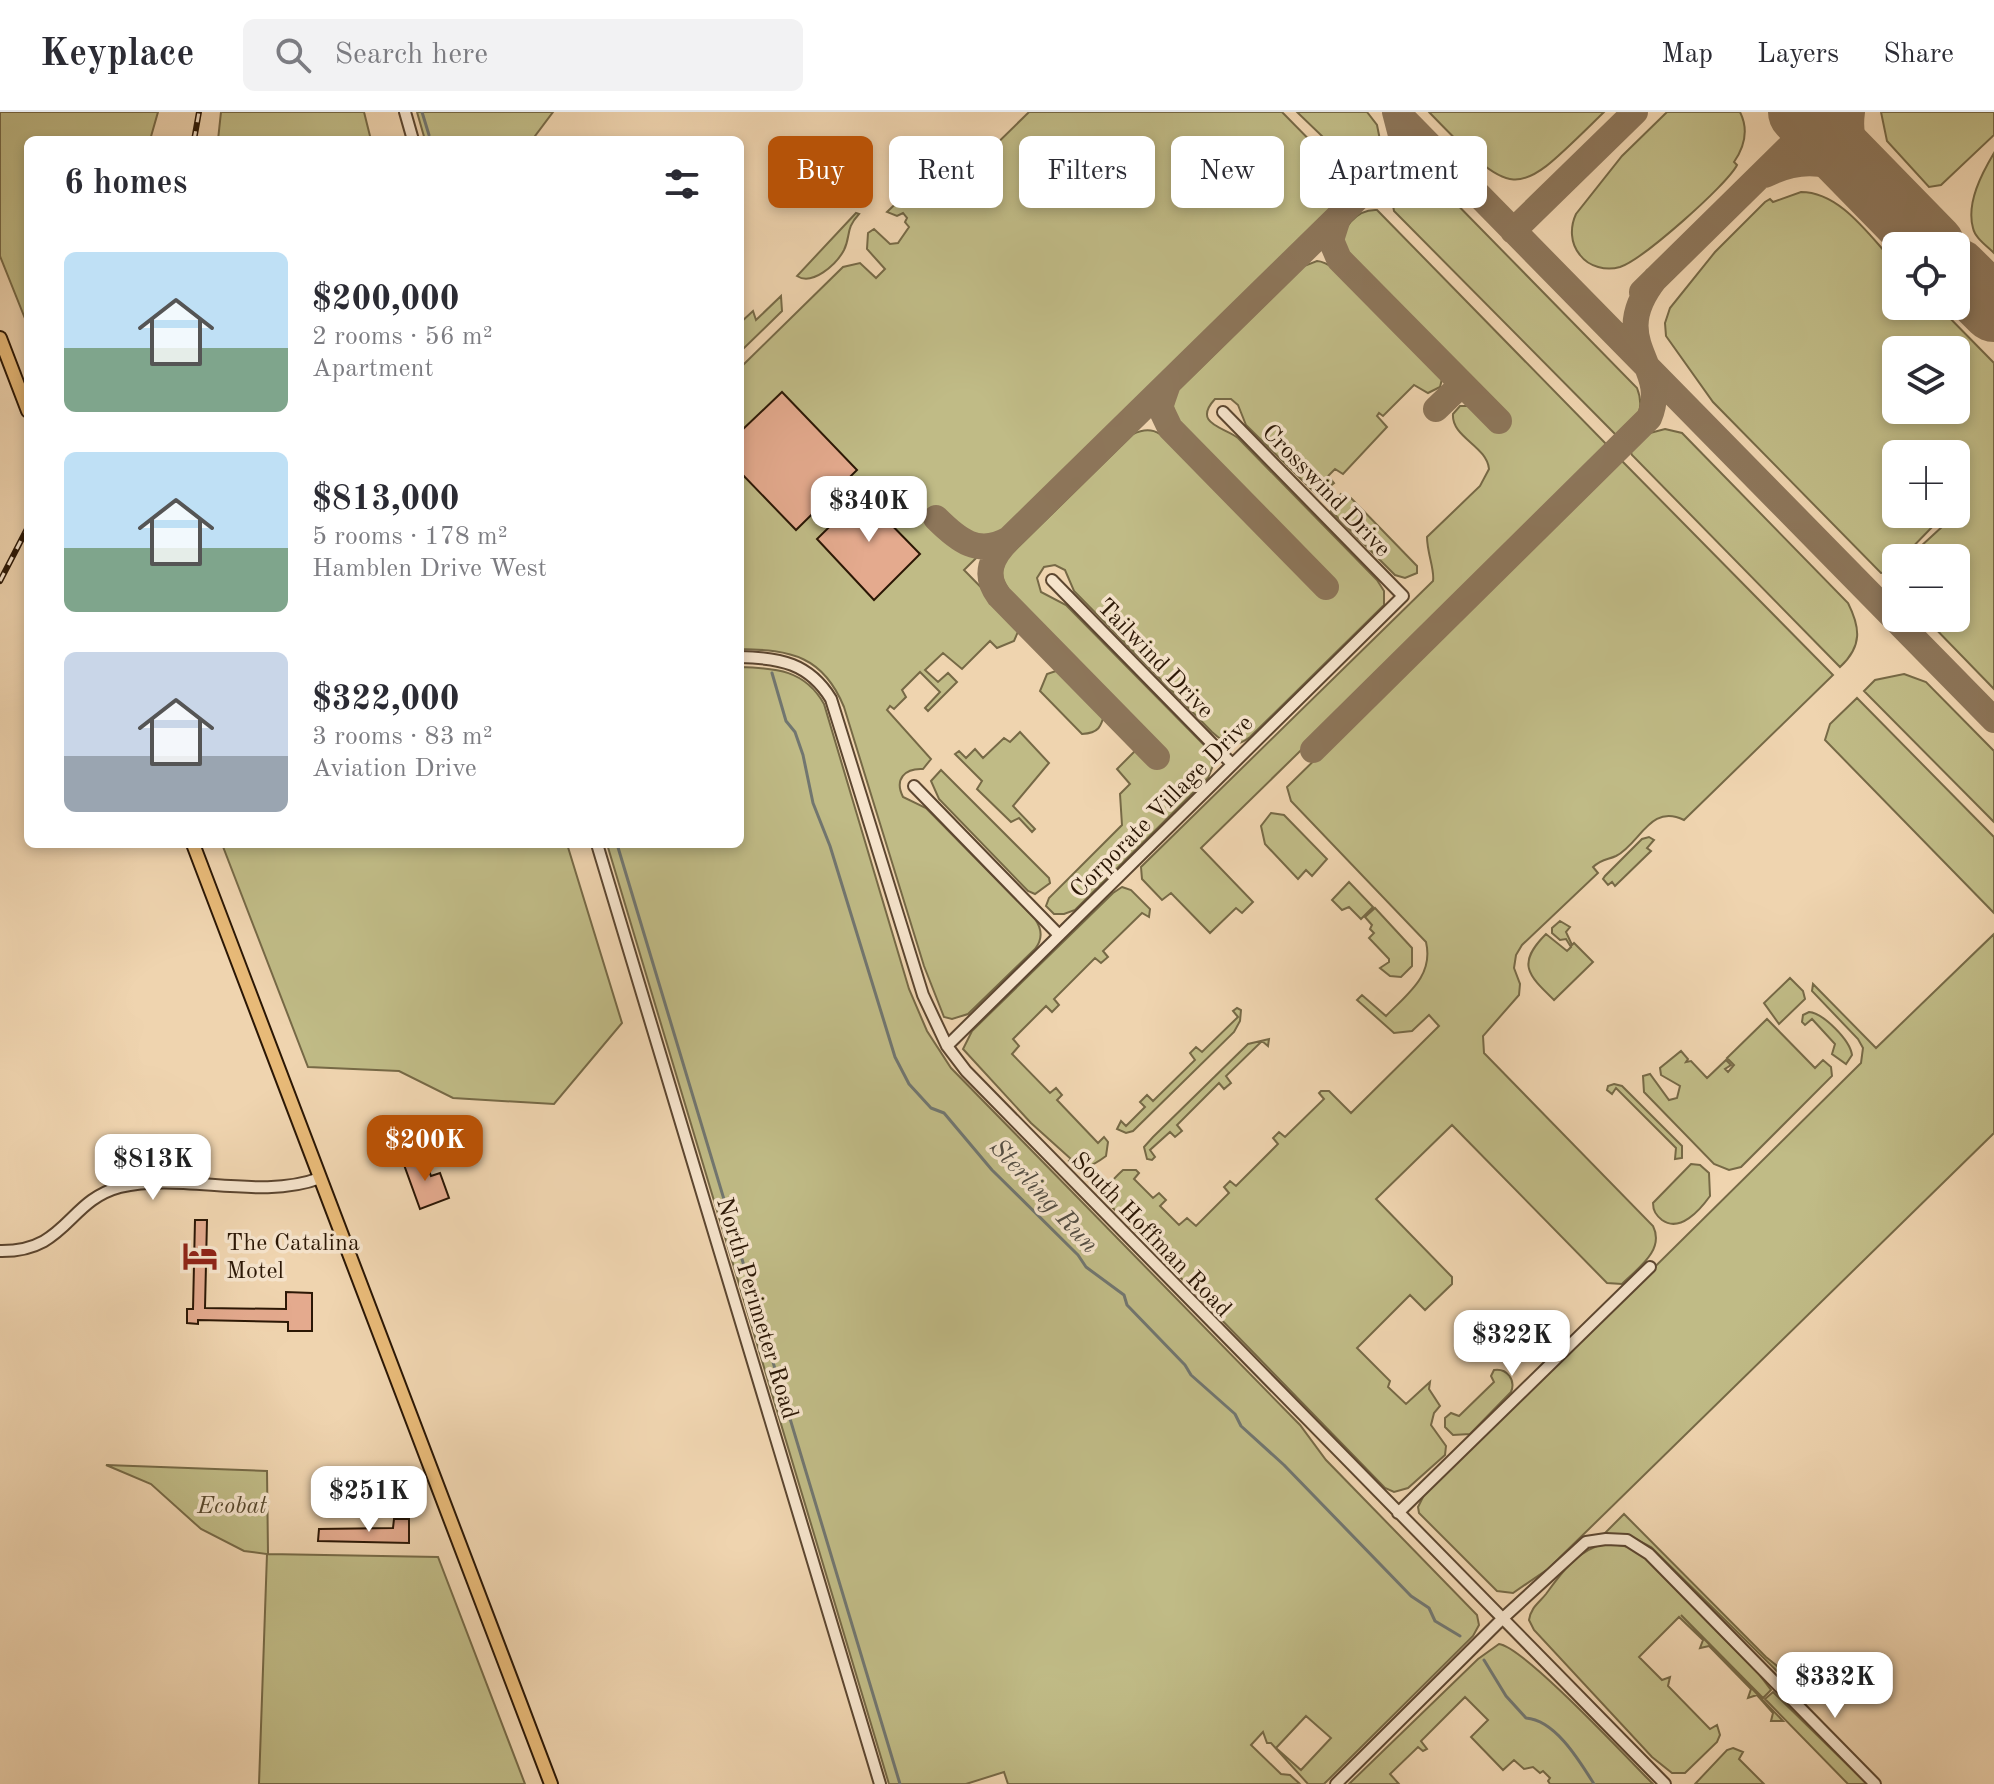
<!DOCTYPE html>
<meta charset="utf-8">
<style>
:root{--surface:#fff;--page:#f2f2f3;--text:#2b2b33;--muted:#7c7c81;--line:#e1e1e2;--accent:#b45309}
body{margin:0;font-family:"Old Standard TT",serif;background:var(--page);color:var(--text);height:100vh;display:flex;flex-direction:column;font-size:30px;white-space:nowrap}
*{box-sizing:border-box;margin:0}
p{font-size:26px;color:var(--muted)}
.icon{flex:none;width:44px;height:44px;fill:none;stroke:currentColor;stroke-width:2;stroke-linecap:round;stroke-linejoin:round}
.map{position:relative;flex:1;overflow:hidden}
.details{position:absolute;left:24px;top:24px;width:720px;height:712px;display:flex;flex-direction:column;background:var(--surface);border-radius:12px;box-shadow:0 4px 12px #0003}
.details>*{flex:none}
.top-card{position:absolute;left:768px;top:24px;width:760px;height:72px;display:flex;gap:16px}
.fabs{position:absolute;left:1882px;top:120px;display:grid;gap:16px}
.fabs a{display:grid;place-items:center;width:88px;height:88px;border-radius:12px;background:var(--surface);box-shadow:0 4px 12px #0003;font-size:40px}
.price{position:absolute;translate:-50% -68px;padding:0 18px;border-radius:16px;background:#fff;color:#222;font-size:26px;line-height:52px;filter:drop-shadow(0 2px 4px #0008)}
.price::after{content:'';position:absolute;left:50%;top:48px;width:24px;height:18px;margin-left:-12px;background:inherit;clip-path:polygon(0 0,100% 0,50% 100%)}
.price.on{background:var(--accent);color:#fff}
ul{padding:0;list-style:none}
li{display:flex;align-items:center;gap:24px;height:200px;padding:0 40px}
li span{display:grid;place-items:center;flex:none;width:224px;height:160px;border-radius:12px;color:#555}
li>.icon{margin-inline-start:auto}
span .icon{width:96px;height:96px;fill:#fffc;stroke-width:1}
li b{font-size:34px}
h2{display:flex;justify-content:space-between;align-items:center;height:96px;padding:0 40px;font-size:34px}
.pill{padding:0 28px;border-radius:12px;background:var(--surface);box-shadow:0 4px 12px #0003;font-size:28px;line-height:72px}
.pill.on{background:var(--accent);color:#fff}
header{display:flex;align-items:center;gap:48px;box-sizing:border-box;height:112px;padding:0 40px;background:var(--surface);border-bottom:2px solid var(--line)}
header strong{font-size:38px}
nav{display:flex;gap:44px;margin-inline-start:auto;font-size:28px}
.search{width:560px;height:72px;background:var(--page);display:flex;align-items:center;gap:20px;box-sizing:border-box;padding:0 28px;border-radius:12px;color:var(--muted);font-size:30px}
.map>svg:first-child{display:block}
.green{fill:#c0bb86;stroke:#766946;stroke-width:2;fill-rule:evenodd}
.lines{fill:none;stroke-linecap:round;stroke-linejoin:round}
.stream{stroke:#717670;stroke-width:3}
.taxiway{stroke:#8d765a;stroke-width:26}
.runway{stroke:#8d765a;stroke-width:66}
.building{fill:#e4aa8e;stroke:#2b1705;stroke-width:2}
.minor-casing{stroke:#5c4630;stroke-width:14}
.major-casing{stroke:#2b1705;stroke-width:16}
.minor{stroke:#f5e3cb;stroke-width:10}
.major{stroke:#e8ba78;stroke-width:12}
.rail-casing{stroke:#2b1705;stroke-width:6}
.rail{stroke:#f5e3cb;stroke-width:3;stroke-dasharray:9;stroke-linecap:butt}
.labels{text-anchor:middle;stroke-width:7;stroke-linejoin:round;paint-order:stroke}
.street-label{font-size:24px;fill:#2b1705;stroke:#f5e3cb}
.poi-label{font-size:24px;fill:#2b1705;stroke:#f5e3cb;text-anchor:start}
.park-label{font-size:24px;font-style:italic;fill:#58482c;stroke:#f5e3cb}
.water-label{font-size:26px;font-style:italic;fill:#544e43;stroke:#f5e3cb}
</style>
<header>
<strong>Keyplace</strong>
<div class="search"><svg class="icon" aria-label="search" viewBox="0 0 24 24"><circle cx="10" cy="10" r="6"/><path d="M15 15l6 6"/></svg>Search here</div>
<nav><a>Map</a><a>Layers</a><a>Share</a></nav>
</header>
<div class="map">
<svg width="1994" height="1672" viewBox="0 0 1994 1672">
<rect width="100%" height="100%" fill="#efd4af"/>
<filter id="stains"><feTurbulence type="fractalNoise" baseFrequency=".0025" numOctaves="4"/><feColorMatrix values="0 0 0 0 .2 0 0 0 0 .09 0 0 0 0 .02 0 0 0 .5 -.17"/></filter>
<radialGradient id="worn" r=".72"><stop offset=".6" stop-color="#630" stop-opacity="0"/><stop offset="1" stop-color="#630" stop-opacity=".3"/></radialGradient>
<path class="green" d="M0,0H158L150,28H28V214L0,144Z
M221,0H364L371,28H218Z
M417,0H553L532,28H425Z
M1029,0H1282L1342,61L1347,72L1334,93L964,458L1020,515L1014,529L997,536L990,529L962,557L943,541L925,558L938,570L948,561L957,570L928,599L925,596L940,580L920,560L902,578L906,585L894,597L890,594L887,598L931,647L923,657C905,656 894,667 903,685L926,696L1035,807C1042,817 1043,827 1035,837L968,902L952,907L944,905L924,854L844,595C823,544 791,538 740,537V256L843,155L860,151L876,166L885,157L867,137L868,121L874,117L890,132L898,131L909,115L905,110L907,106L903,101L897,104L887,100L958,32L964,36L966,34L980,48Z
M1297,0H1367L1377,13L1380,28L1364,51L1353,54Z
M1429,0H1604C1514,88 1518,92 1429,0Z
M1667,0H1740C1749,18 1745,34 1734,50L1737,53C1727,73 1642,148 1620,155C1606,159 1589,155 1580,143C1570,131 1570,115 1576,102L1622,44Z
M1881,0H1994V23L1941,73L1929,75L1887,29Z
M1994,41V141C1987,134 1975,126 1973,116C1966,91 1982,61 1994,41Z
M1416,66L1436,71L1637,276C1646,299 1636,311 1620,327L1394,99L1391,83Z
M1801,80C1841,80 1870,125 1896,152V194H1938L1994,251V577L1925,506H1956V446H1908L1956,402V342H1896V402H1932L1936,411L1902,446H1896V452L1887,460L1881,461L1713,290L1666,224L1665,211L1670,196L1715,140L1765,90L1770,87L1773,90ZM1956,238V298H1896V238Z
M1377,98L1610,336L1201,736L1253,790L1242,801L1236,796L1210,821L1171,781L1162,788L1142,767L1141,755L1433,469C1435,458 1427,441 1427,425L1480,374L1489,357C1487,334 1451,325 1453,302L1460,294H1474L1496,317L1507,306L1345,137C1338,117 1357,97 1377,98Z
M856,101L859,102C845,117 851,124 844,138C836,153 812,174 797,164Z
M1317,149C1343,150 1417,236 1439,258L1442,267L1440,275L1428,281L1414,273L1383,304L1379,301L1377,304L1387,315L1343,362L1335,357L1328,364L1334,371L1318,384L1246,313L1238,293L1231,287H1215C1192,312 1224,315 1238,326L1377,468L1384,479V493L1250,625C1235,637 1225,632 1212,620L1074,479L1065,458L1055,453L1044,455L1037,466L1041,480L1066,493L1207,636L1214,651L1208,666L1075,798L1064,802H1054L1046,794L1049,786L1122,713L1120,682L1130,672L1117,657L1138,636L1153,652L1165,641L1021,494C1010,477 994,468 1007,446L1133,322C1156,311 1163,326 1181,338L1326,484L1336,474L1192,327C1180,309 1166,301 1177,279L1304,154Z
M781,184L782,199L740,240V211L753,199L756,208Z
M1665,317L1682,321L1848,491C1860,515 1863,534 1840,555L1632,343L1630,338L1650,321Z
M1621,348L1833,563L1684,708C1650,691 1640,732 1616,744C1607,748 1602,747 1593,755L1598,761L1522,833L1516,843L1514,856L1520,872L1519,883L1483,924L1484,941L1653,1114C1665,1138 1638,1156 1622,1172L1607,1171L1452,1013L1376,1087L1452,1165V1172L1425,1198L1410,1183L1357,1236L1390,1269L1388,1275L1406,1292L1430,1270L1429,1277L1440,1294L1434,1301L1431,1313L1446,1334L1445,1343L1408,1376L1394,1380L1385,1376L1109,1092C1103,1076 1112,1068 1123,1058H1136L1139,1061L1134,1067L1153,1086L1159,1081L1166,1088L1160,1094L1179,1113L1187,1106L1196,1114L1229,1081L1224,1075L1230,1069L1236,1074L1278,1032L1273,1026L1279,1020L1285,1025L1324,987L1319,981L1321,979H1329L1351,1001L1439,914L1429,903L1412,919L1394,921L1357,888L1362,883L1386,904C1407,882 1434,864 1426,830L1291,689L1287,675Z
M1341,382L1351,386L1417,454V461L1405,466L1395,463L1331,399V392Z
M740,555C776,556 805,558 824,592L909,877L927,919L951,956L1300,1313L1326,1348L1477,1503L1479,1513L1473,1524L1324,1672H1308L1271,1631H1267L1263,1620L1251,1633L1281,1662L1290,1663L1300,1672H1008L1004,1660L966,1672H889L607,732H740ZM1306,1604L1331,1626L1301,1658L1276,1636Z
M1062,557L1105,600C1101,615 1099,621 1082,622L1040,579L1047,562Z
M1904,562L1926,570L1994,639V710L1864,579L1875,568Z
M1857,586L1994,725V801L1825,628L1830,612Z
M1020,620L1049,651L1013,694L1035,717L1032,720L1019,706L1011,710L977,677L982,669L955,642L959,639L966,646L975,637L983,646L1004,626L1010,630Z
M941,658L1049,766L1050,771L1035,782L1028,779L939,687L931,669Z
M1271,701L1284,703L1327,747L1312,764L1306,758L1298,767L1265,732L1261,714Z
M1649,725L1654,728L1647,736L1651,739L1615,774L1612,770L1608,773L1603,767L1605,764L1642,727Z
M222,732H567L622,911L554,992L453,986L399,959L308,955Z
M1349,770L1373,795L1361,807L1349,795L1342,798L1332,788Z
M1122,775L1131,778L1150,797L1149,805L1142,801L1103,839L1108,845L1101,851L1095,846L1054,887L1059,893L1052,900L1046,894L1013,927L1019,934L1012,942L1050,981L1056,976L1062,983L1057,988L1098,1031L1104,1025L1108,1030L1106,1044C1094,1053 1083,1060 1069,1049L1071,1047L1031,1011L963,937L972,919L1113,781Z
M1375,796L1412,836V854L1401,865L1390,864L1380,856L1389,850V847L1369,826L1374,821L1370,817L1372,813L1365,805Z
M1560,809L1570,815L1566,820L1572,833L1574,831L1593,850L1554,888C1528,863 1516,852 1546,822L1567,839L1571,835L1566,827L1560,828L1552,821V816Z
M1994,822V1021L1548,1457L1513,1481L1497,1479L1419,1401L1418,1395L1424,1383L1861,951L1863,936L1858,927L1812,879L1813,872L1876,936Z
M1790,866L1803,879L1805,887L1779,912L1764,891Z
M1237,896L1241,898L1240,909L1234,920L1133,1019L1126,1021L1117,1017L1121,1009L1126,1014L1145,995L1140,990L1147,983L1153,989L1195,948L1190,941L1196,935L1202,940L1238,905L1233,899Z
M1809,900C1823,901 1850,928 1852,943L1846,952L1832,942L1835,932L1812,907L1805,913L1802,910L1803,903Z
M1767,907L1815,956L1823,948L1831,955L1832,964L1741,1055L1729,1058L1714,1052L1644,980L1643,964L1650,962L1669,988L1677,986L1680,974L1661,963L1660,956L1681,939L1688,947L1686,950L1691,949L1707,966L1726,948L1731,953L1725,957L1728,960L1734,953L1727,946Z
M1269,927L1268,934L1262,929L1226,964L1231,971L1224,977L1219,971L1177,1013L1182,1019L1175,1025L1170,1020L1150,1038L1155,1045L1152,1048L1147,1047L1144,1035L1153,1025L1248,932Z
M1614,972L1622,974L1682,1034V1046L1675,1047L1676,1036L1616,976L1612,982L1607,978L1608,974Z
M1691,1052L1700,1053L1709,1061L1710,1084C1700,1098 1680,1121 1662,1108C1656,1103 1653,1099 1653,1091Z
M1494,1258C1507,1256 1516,1268 1511,1280L1470,1322L1453,1323L1445,1315V1306L1451,1301L1459,1304L1494,1270L1491,1264Z
M106,1353L267,1359L268,1442L438,1445L525,1672H259L267,1442L244,1439L201,1417L151,1372Z
M1624,1402L1766,1545L1786,1561L1783,1565L1651,1435L1628,1423L1604,1422Z
M1607,1431L1629,1435L1645,1446L1758,1561L1771,1578L1763,1586L1681,1503L1783,1609H1771L1773,1601L1757,1583L1748,1586L1751,1577L1709,1534L1700,1536L1703,1528L1679,1505L1639,1545L1662,1568L1670,1565L1668,1574L1710,1617L1717,1613L1720,1623L1717,1630L1685,1661H1672L1652,1645L1534,1518L1529,1508C1531,1495 1539,1491 1546,1482C1563,1459 1577,1438 1607,1431Z
M1499,1532C1524,1535 1629,1648 1653,1672H1550L1548,1669L1550,1666L1543,1659L1540,1661L1533,1655L1524,1657L1514,1648L1503,1658L1471,1625L1488,1608L1465,1585L1421,1629L1427,1637L1423,1639L1418,1635L1390,1662L1399,1672H1349L1478,1547Z
M1773,1580L1867,1672H1848L1765,1587Z
M1733,1636L1743,1640L1739,1647L1764,1672H1695L1727,1638Z"/>
<g class="lines">
<path class="stream" d="M422,0L429,23
M772,561L786,609L795,620L803,643L813,691L830,734L895,945L909,972L931,996L944,1001L992,1058L1078,1143L1086,1155L1124,1183L1127,1193L1185,1253L1191,1263L1235,1302L1241,1314L1284,1353L1411,1484L1429,1496L1435,1509L1460,1524
M617,732L900,1672
M1484,1548L1506,1584L1526,1606C1555,1608 1579,1648 1594,1672"/>
<path class="taxiway" d="M1397,0L1994,608
M1852,0C1848,28 1858,52 1876,74
M1765,63C1839,25 1883,87 1929,134
M1338,106L1331,128L1339,147L1499,309
M1513,119L1635,0
M1642,180L1825,0
M1168,272L1160,295L1170,316L1326,475
M1436,297L1462,272
M936,406C958,428 978,445 1009,427
M1313,638L1649,306C1672,253 1604,232 1655,167
M1157,645L999,484C983,463 991,445 1009,427L1392,52L1402,27L1395,0"/>
<path class="runway" d="M1801,0L1932,134
M1956,159L1994,197"/>
</g>
<path class="building" d="M782,280L857,358L796,418L740,360V320Z
M872,373L889,392L879,400L920,442L874,488L817,427Z
M423,1042L431,1064L440,1061L449,1086L420,1097L403,1050Z
M195,1108H207L205,1196L286,1197V1180L312,1181V1219H288V1210L198,1208V1212L187,1211V1197H193Z
M394,1407H409V1431L318,1429L319,1417L393,1416Z"/>
<g class="lines">
<g class="minor-casing">
<path id="minor" d="M405,0L413,28
M1052,468L1232,652
M740,545C780,546 809,551 831,587L923,883L947,934L966,959L1665,1672
M914,674L1059,823
M597,732L880,1672
M947,934L1403,484L1223,300
M0,1139C67,1140 67,1089 120,1075C181,1060 260,1089 320,1066
M1398,1401L1650,1155
M1336,1672L1502,1507L1586,1430L1606,1427L1627,1428L1649,1442L1875,1672"/>
</g>
<g class="major-casing">
<path id="major" d="M0,226L28,299
M193,732L551,1672"/>
</g>
<use href="#minor" class="minor"/>
<use href="#major" class="major"/>
<g class="rail-casing">
<path id="rail" d="M194,28L199,0
M0,469L28,415"/>
</g>
<use href="#rail" class="rail"/>
</g>
<defs>
<g id="hotel-bare" transform="scale(2.76)"><path d="M-6-4.5h1.5V1H6V5H4.5V3h-9V5H-6ZM-4 0a1.8 1.8 0 1 1 3.6 0ZM.5 0V-2.5h3Q6-2.5 6 0Z" fill="#8f2418" stroke="#f5e3cb" stroke-width="2.5" paint-order="stroke"/></g>
</defs>
<g fill-rule="evenodd">
<use href="#hotel-bare" x="200" y="1144"/>
</g>
<g class="labels">
<g class="street-label">
<text transform="translate(1327 378) rotate(46)" y="8">Crosswind Drive</text>
<text transform="translate(1156 546) rotate(46)" y="8">Tailwind Drive</text>
<text transform="translate(1161 694) rotate(-45)" y="8">Corporate Village Drive</text>
<text transform="translate(1152 1122) rotate(46)" y="8">South Hoffman Road</text>
<text transform="translate(758 1196) rotate(73)" y="8">North Perimeter Road</text>
</g>
<g class="poi-label">
<text x="226" y="1138">The Catalina<tspan x="226" dy="28">Motel</tspan></text>
</g>
<g class="park-label">
<text x="232" y="1401">Ecobat</text>
</g>
<g class="water-label">
<text transform="translate(1045 1083) rotate(47)" y="9">Sterling Run</text>
</g>
</g>
<rect width="100%" height="100%" filter="url(#stains)"/>
<rect width="100%" height="100%" fill="url(#worn)"/>
</svg>
<div class="fabs">
<a><svg class="icon" aria-label="locate" viewBox="0 0 24 24"><circle cx="12" cy="12" r="6"/><path d="M12 2v4M12 18v4M2 12h4M18 12h4"/></svg></a>
<a><svg class="icon" aria-label="layers" viewBox="0 0 24 24"><path d="M12 4l9 5-9 5-9-5zM3 14l9 5 9-5"/></svg></a>
<a>+</a>
<a>−</a>
</div>
<b class="price" style="left:869px;top:432px">$340K</b>
<b class="price on" style="left:425px;top:1071px">$200K</b>
<b class="price" style="left:153px;top:1090px">$813K</b>
<b class="price" style="left:1512px;top:1266px">$322K</b>
<b class="price" style="left:369px;top:1422px">$251K</b>
<b class="price" style="left:1835px;top:1608px">$332K</b>
<div class="top-card">
<a class="pill on">Buy</a>
<a class="pill">Rent</a>
<a class="pill">Filters</a>
<a class="pill">New</a>
<a class="pill">Apartment</a>
</div>
<section class="details">
<h2>6 homes<svg class="icon" aria-label="filters" viewBox="0 0 24 24"><path d="M4 7h16M4 17h16"/><circle cx="9" cy="7" r="2"/><circle cx="15" cy="17" r="2"/></svg></h2>
<ul>
<li><span style="background:linear-gradient(#bfe0f5 60%,#7fa58c 0)"><svg class="icon" aria-label="home" viewBox="0 0 24 24"><path d="M3 11l9-7 9 7M6 9v11h12V9"/></svg></span><div><b>$200,000</b><p>2 rooms · 56 m²</p><p>Apartment</p></div></li>
<li><span style="background:linear-gradient(#bfe0f5 60%,#7fa58c 0)"><svg class="icon" aria-label="home" viewBox="0 0 24 24"><path d="M3 11l9-7 9 7M6 9v11h12V9"/></svg></span><div><b>$813,000</b><p>5 rooms · 178 m²</p><p>Hamblen Drive West</p></div></li>
<li><span style="background:linear-gradient(#c9d6e8 65%,#9aa5b1 0)"><svg class="icon" aria-label="home" viewBox="0 0 24 24"><path d="M3 11l9-7 9 7M6 9v11h12V9"/></svg></span><div><b>$322,000</b><p>3 rooms · 83 m²</p><p>Aviation Drive</p></div></li>
</ul>
</section>
</div>
